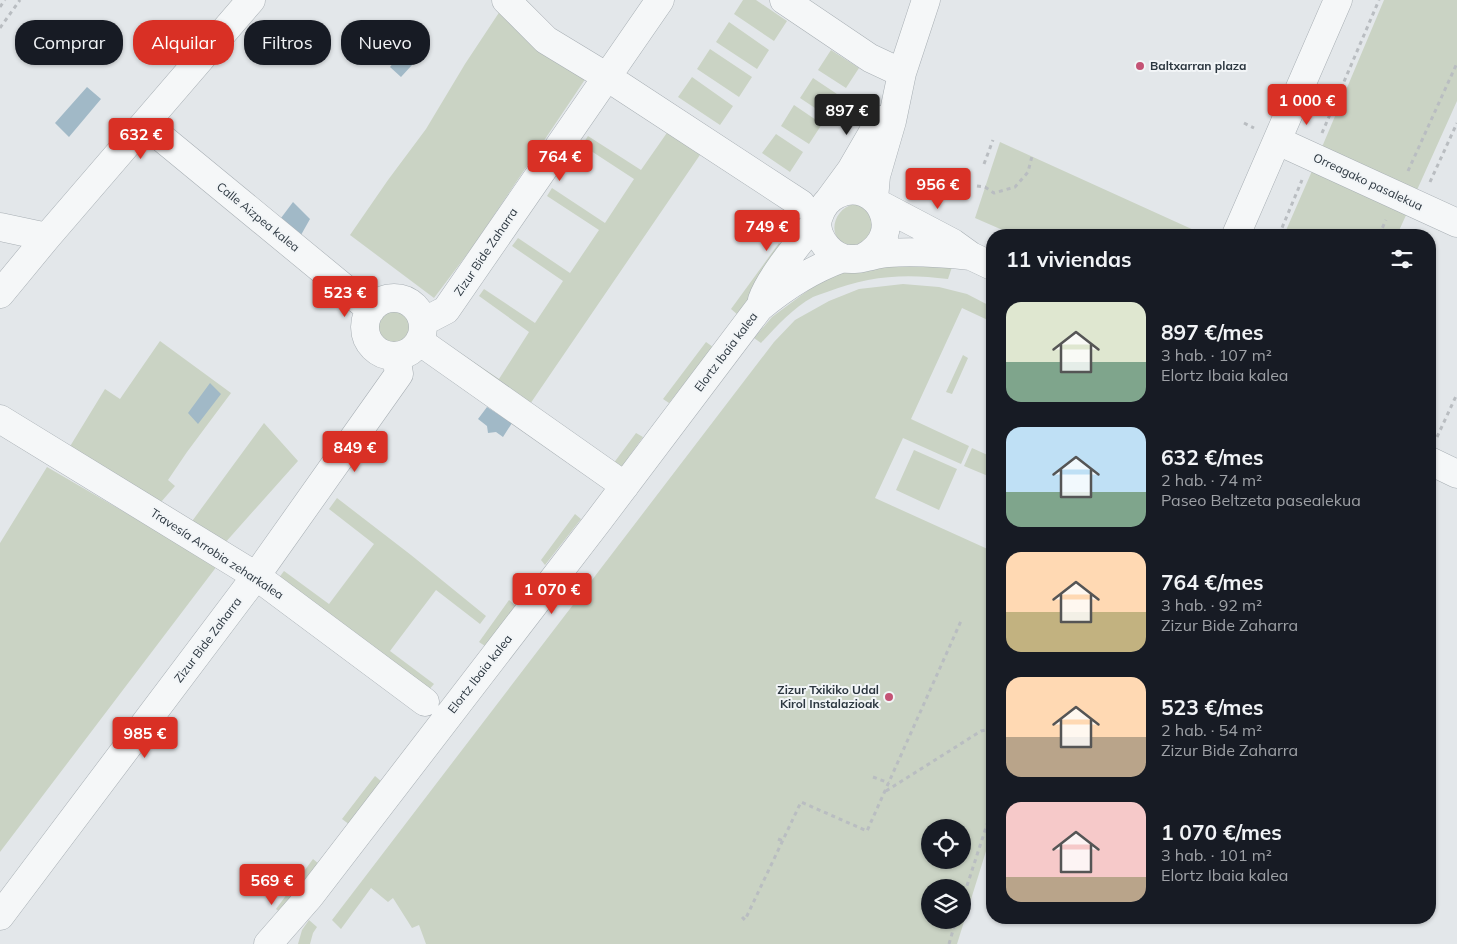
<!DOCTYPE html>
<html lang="es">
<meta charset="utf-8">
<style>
:root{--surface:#171b24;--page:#242831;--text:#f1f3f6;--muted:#9ea1a6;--accent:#d93025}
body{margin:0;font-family:Mulish,sans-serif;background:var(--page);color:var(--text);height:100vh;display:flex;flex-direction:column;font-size:19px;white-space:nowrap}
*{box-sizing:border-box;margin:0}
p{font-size:16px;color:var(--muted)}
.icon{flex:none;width:28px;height:28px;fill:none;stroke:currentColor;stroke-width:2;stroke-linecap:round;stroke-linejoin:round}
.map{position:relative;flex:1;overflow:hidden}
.drawer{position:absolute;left:986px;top:229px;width:450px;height:695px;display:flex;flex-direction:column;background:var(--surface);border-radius:20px;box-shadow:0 1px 4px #0004}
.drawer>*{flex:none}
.hud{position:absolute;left:15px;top:20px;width:475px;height:45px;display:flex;gap:10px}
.fabs{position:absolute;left:921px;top:819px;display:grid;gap:10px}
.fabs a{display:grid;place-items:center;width:50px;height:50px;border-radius:50%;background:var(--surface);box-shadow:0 1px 4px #0004;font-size:25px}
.price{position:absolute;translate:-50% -42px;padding:0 11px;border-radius:5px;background:var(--accent);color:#fff;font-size:16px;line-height:32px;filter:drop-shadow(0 1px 2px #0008)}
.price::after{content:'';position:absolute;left:50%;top:30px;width:15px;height:11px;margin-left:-8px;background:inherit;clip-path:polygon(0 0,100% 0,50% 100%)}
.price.active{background:#222;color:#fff}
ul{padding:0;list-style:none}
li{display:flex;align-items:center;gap:15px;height:125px;padding:0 20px}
li span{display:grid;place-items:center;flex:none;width:140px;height:100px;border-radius:15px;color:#555}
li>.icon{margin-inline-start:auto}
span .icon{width:60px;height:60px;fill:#fffc;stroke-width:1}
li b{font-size:21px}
h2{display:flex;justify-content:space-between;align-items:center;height:60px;padding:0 20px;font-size:21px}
.tag{padding:0 18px;border-radius:20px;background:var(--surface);box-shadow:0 1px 4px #0004;font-size:18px;line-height:45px}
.tag.active{background:var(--accent);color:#fff}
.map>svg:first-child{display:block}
.green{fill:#cad3c4;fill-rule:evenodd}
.water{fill:#a1b9c7}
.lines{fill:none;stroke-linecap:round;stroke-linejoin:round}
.minor-casing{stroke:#a8afb4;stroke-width:29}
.path{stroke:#b9bdc1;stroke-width:3;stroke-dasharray:4 4;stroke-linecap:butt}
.minor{stroke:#f5f7f8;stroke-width:28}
.poi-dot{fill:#c45375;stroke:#f2f5f7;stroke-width:2}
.labels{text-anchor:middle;stroke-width:4;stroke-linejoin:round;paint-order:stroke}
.poi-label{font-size:12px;font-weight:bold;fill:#2c3740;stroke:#f2f5f7;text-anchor:start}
.street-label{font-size:12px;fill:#2c3740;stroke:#f2f5f7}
</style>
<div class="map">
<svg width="1457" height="944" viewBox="0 0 1457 944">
<rect width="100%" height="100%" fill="#e3e7ea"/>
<path class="green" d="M743,0H756L787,21L774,41L734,14Z
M1384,0H1457V101L1417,190L1322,147Z
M504,5L588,75L474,245L434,298L350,235L388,180L426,129L465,64Z
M729,22L769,50L757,69L716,42Z
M710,49L752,77L739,97L697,69Z
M831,50L859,68L846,88L818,70Z
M692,77L733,106L720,125L678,97Z
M813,78L840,96L827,116L800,98Z
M794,105L822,124L809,144L781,126Z
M671,127L704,149L528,407L447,344L499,379L529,332L479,296L484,289L535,323L563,281L512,246L518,238L570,273L599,230L547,196L552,188L605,223L634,179L582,145L588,136L641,170Z
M776,134L803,152L790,172L762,153Z
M1000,142L1196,231L1195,235H1014L975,218Z
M1312,171L1407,213L1397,235H1284Z
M854,204H861L877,225L862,246C858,246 853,246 849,245C826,240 832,209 854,204Z
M779,243L785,249L738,315L731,309Z
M953,264L948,279C904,273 868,276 827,292C822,294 817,295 813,297C793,308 776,327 761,343L754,338L772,317L822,280L857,267Z
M903,284L939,287L967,294L992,307V322L962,308L911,419L969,446L961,464L903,438L875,498L992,551V832L957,944H426L419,925L412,928L393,898L388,902L371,888L341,929L332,920L774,342L795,320L829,301L859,289ZM930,828H962V860H930ZM930,888H962V920H930Z
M378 326a16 16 0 1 1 32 0a16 16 0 1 1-32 0Z
M160,341L231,393L187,452L168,480L175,486L161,502L69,448L105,389L120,399Z
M706,342L713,347L669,403L663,399Z
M963,355L968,358L952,394L946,392Z
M264,423L298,461L224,544L190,524Z
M636,433L643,437L620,469L613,464Z
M972,448L992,457V465L988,476L964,466Z
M914,450L957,469L939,510L896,490Z
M47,467L217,566L0,852V543Z
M337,498L411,555L486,616L480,624L436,590L390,651L434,684L427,692L278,579L284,571L329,604L374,544L329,509Z
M575,514L581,519L545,565L541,560Z
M509,600L516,606L485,646L479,642Z
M375,776L382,782L350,825L342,819Z
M313,859L319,864L282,914L276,909Z
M309,920L317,927L313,933L310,944H298L302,930Z"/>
<path class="water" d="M412,40L423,53L401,77L390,67Z
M87,87L101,99L69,137L55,123Z
M293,202L310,219L301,235L281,218Z
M210,383L221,394L198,424L188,413Z
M487,407L512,423L503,437L496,432L488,433L487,426L478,419Z"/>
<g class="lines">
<g class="minor-casing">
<path id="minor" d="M506,0L546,40L607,77L801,204
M784,0L870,58L902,73
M145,124L371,310
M1278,141L1457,223
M874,199L876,176L892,121L902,73L926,0
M829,200L851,170L880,120
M879,204L953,243L971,256L992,266
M0,227L47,237
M1236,235L1338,0
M864,257C909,233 876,176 838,194C829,198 822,207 819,216C812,233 828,253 843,258C857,262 873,254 888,253C916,251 943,253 971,256
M0,294L47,237L251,0
M365 327a29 29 0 1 1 58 0a29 29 0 1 1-58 0Z
M762,300C770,277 802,239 817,220
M423,322L446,310L660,0
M419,341L625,486
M0,419L256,576L425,702
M1430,461L1457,474
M0,916L256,576L399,374L396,356
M268,944L310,896L599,520L759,308C784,287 812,269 843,258"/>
</g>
<path class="path" d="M0,7L5,0
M0,28L20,0
M1244,123L1254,128
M1322,133L1379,0
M984,164L993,140
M1408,171L1457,63
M1430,182L1457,123
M977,186L985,187L994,193L1015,187L1028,172L1032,156
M1279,235L1302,180
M1379,235L1386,220
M1437,437L1457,394
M873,777L889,783
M886,791L981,731L992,729
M778,839L783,841
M962,901L992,809
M742,917L745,920L801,802L867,831L961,621
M949,944L956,920"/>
<use href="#minor" class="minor"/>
</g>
<g class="poi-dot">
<circle cx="1140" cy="66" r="5"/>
<circle cx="889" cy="697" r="5"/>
</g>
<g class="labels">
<g class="poi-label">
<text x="1150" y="70">Baltxarran plaza</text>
<text x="879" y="694" text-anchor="end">Zizur Txikiko Udal<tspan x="879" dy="14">Kirol Instalazioak</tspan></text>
</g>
<g class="street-label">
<text transform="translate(1368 182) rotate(25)" y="4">Orreagako pasalekua</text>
<text transform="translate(258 217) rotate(39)" y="4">Calle Aizpea kalea</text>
<text transform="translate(486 252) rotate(-56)" y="4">Zizur Bide Zaharra</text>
<text transform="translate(726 352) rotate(-53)" y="4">Elortz Ibaia kalea</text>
<text transform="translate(217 554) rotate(33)" y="4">Travesía Arrobia zeharkalea</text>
<text transform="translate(208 640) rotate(-53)" y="4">Zizur Bide Zaharra</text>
<text transform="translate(480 674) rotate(-52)" y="4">Elortz Ibaia kalea</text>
</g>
</g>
</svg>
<div class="fabs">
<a><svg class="icon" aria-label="locate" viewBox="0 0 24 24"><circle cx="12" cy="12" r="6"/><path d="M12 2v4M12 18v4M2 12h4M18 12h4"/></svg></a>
<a><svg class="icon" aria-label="layers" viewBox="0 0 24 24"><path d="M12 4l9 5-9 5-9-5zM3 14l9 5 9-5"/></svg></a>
</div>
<b class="price" style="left:1307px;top:126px">1 000 €</b>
<b class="price active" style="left:847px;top:136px">897 €</b>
<b class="price" style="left:141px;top:160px">632 €</b>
<b class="price" style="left:560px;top:182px">764 €</b>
<b class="price" style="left:938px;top:210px">956 €</b>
<b class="price" style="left:767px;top:252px">749 €</b>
<b class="price" style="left:345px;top:318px">523 €</b>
<b class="price" style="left:355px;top:473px">849 €</b>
<b class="price" style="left:552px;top:615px">1 070 €</b>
<b class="price" style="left:145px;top:759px">985 €</b>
<b class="price" style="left:272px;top:906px">569 €</b>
<div class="hud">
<a class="tag">Comprar</a>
<a class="tag active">Alquilar</a>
<a class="tag">Filtros</a>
<a class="tag">Nuevo</a>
</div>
<section class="drawer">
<h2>11 viviendas<svg class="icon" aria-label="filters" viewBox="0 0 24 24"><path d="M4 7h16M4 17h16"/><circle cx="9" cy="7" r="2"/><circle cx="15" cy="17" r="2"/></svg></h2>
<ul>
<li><span style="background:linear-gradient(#dfe7d0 60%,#7fa58c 0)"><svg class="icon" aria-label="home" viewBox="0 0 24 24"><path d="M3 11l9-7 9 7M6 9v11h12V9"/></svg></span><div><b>897 €/mes</b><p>3 hab. · 107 m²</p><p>Elortz Ibaia kalea</p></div></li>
<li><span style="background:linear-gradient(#bfe0f5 65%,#7fa58c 0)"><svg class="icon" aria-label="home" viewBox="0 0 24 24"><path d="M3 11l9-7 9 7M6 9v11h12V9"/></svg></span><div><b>632 €/mes</b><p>2 hab. · 74 m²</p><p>Paseo Beltzeta pasealekua</p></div></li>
<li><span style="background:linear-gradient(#ffd9b3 60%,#c2b280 0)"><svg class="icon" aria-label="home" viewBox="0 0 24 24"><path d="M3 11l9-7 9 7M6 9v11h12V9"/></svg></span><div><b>764 €/mes</b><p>3 hab. · 92 m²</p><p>Zizur Bide Zaharra</p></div></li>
<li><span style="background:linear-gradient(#ffd9b3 60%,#b9a48a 0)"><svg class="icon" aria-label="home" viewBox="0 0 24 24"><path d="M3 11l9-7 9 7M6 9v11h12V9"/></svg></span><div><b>523 €/mes</b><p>2 hab. · 54 m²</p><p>Zizur Bide Zaharra</p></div></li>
<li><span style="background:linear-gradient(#f6c9c9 75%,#b9a48a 0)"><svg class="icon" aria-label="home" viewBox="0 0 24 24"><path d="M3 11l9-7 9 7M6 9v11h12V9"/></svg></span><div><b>1 070 €/mes</b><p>3 hab. · 101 m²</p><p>Elortz Ibaia kalea</p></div></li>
</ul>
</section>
</div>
